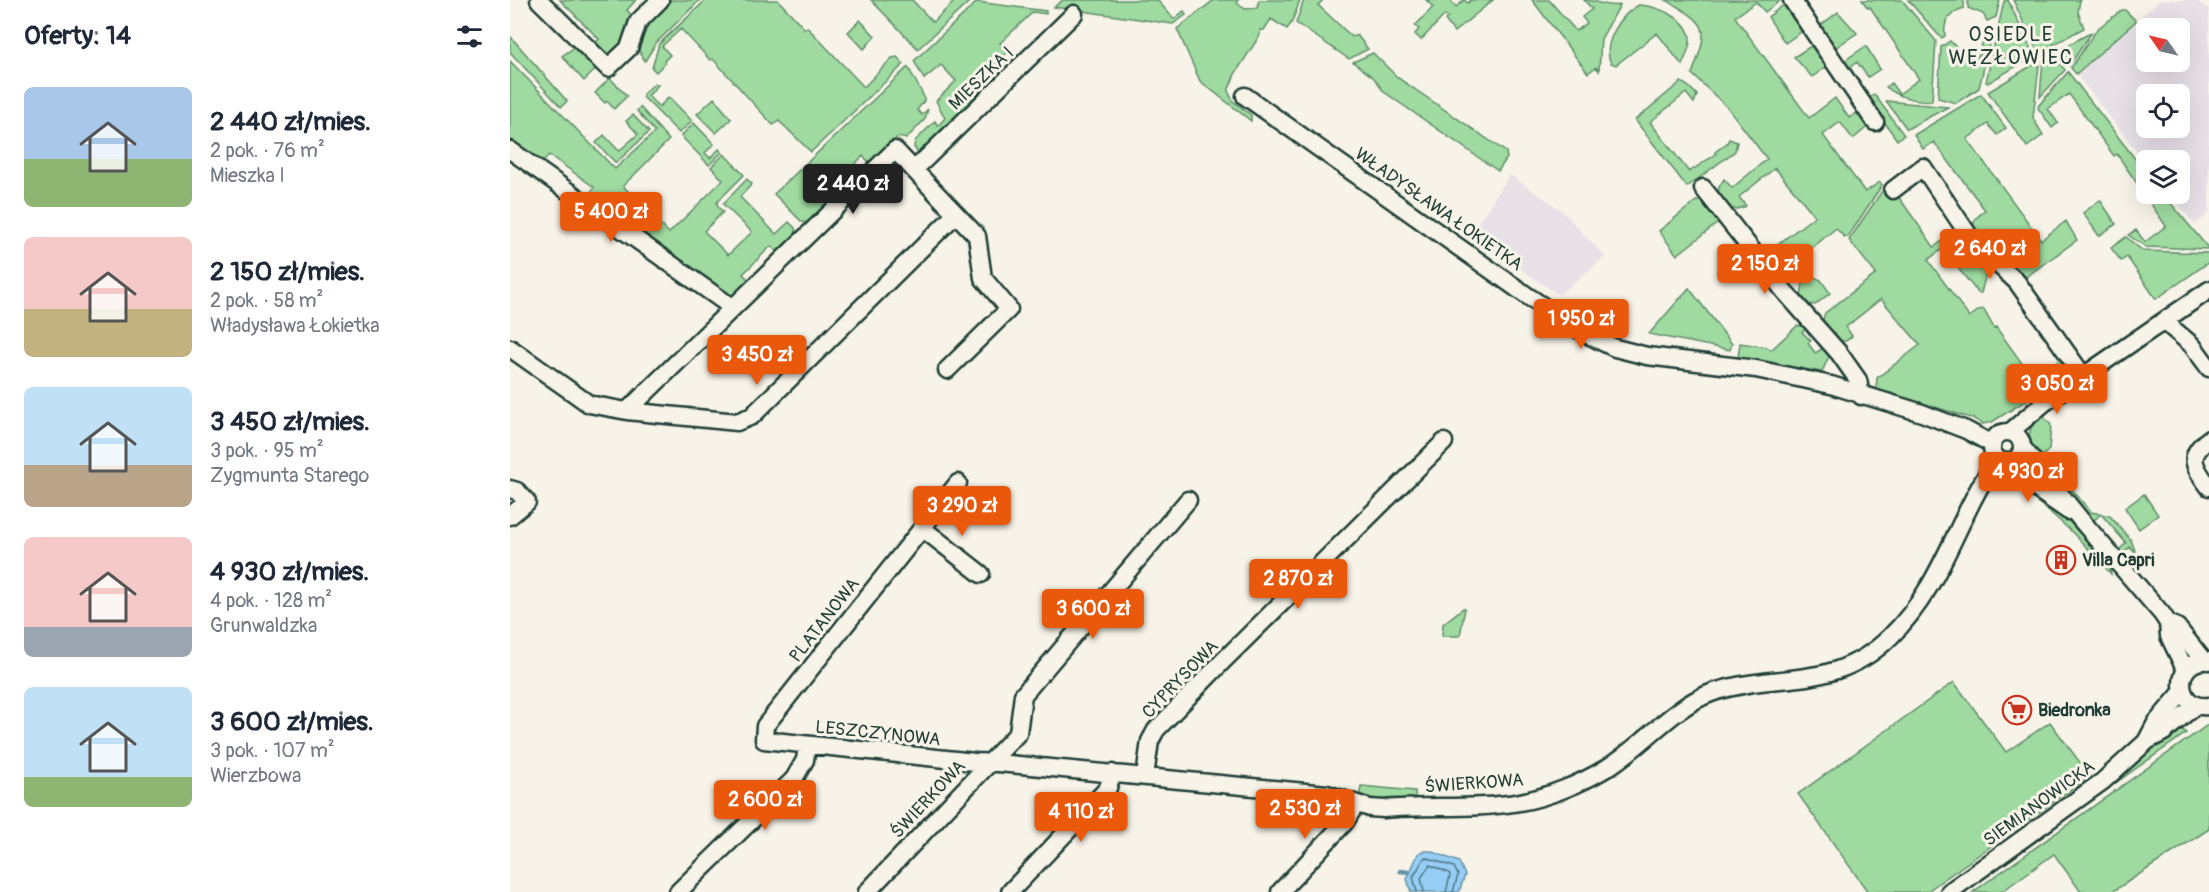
<!DOCTYPE html>
<html lang="pl">
<meta charset="utf-8">
<style>
:root{--surface:#fff;--page:#f6f6f7;--text:#1f2937;--muted:#747a83;--accent:#ea580c}
body{margin:0;font-family:Pangolin,sans-serif;background:var(--page);color:var(--text);height:100vh;display:flex;flex-direction:column;font-size:22px;white-space:nowrap}
*{box-sizing:border-box;margin:0}
p{font-size:20px;color:var(--muted)}
.icon{flex:none;width:33px;height:33px;fill:none;stroke:currentColor;stroke-width:2;stroke-linecap:round;stroke-linejoin:round}
.map{position:relative;flex:1;overflow:hidden}
.panel{display:flex;flex-direction:column;background:var(--surface);width:510px}
.panel>*{flex:none}
.needle{width:39px;rotate:304deg}
.controls{position:absolute;left:1626px;top:18px;display:grid;gap:12px}
.controls a{display:grid;place-items:center;width:54px;height:54px;border-radius:9px;background:var(--surface);box-shadow:0 6px 24px #0002;font-size:30px}
.price{position:absolute;translate:-50% -51px;padding:0 14px;border-radius:6px;background:var(--accent);color:#fff;font-size:20px;line-height:39px;filter:drop-shadow(0 2px 3px #0008)}
.price::after{content:'';position:absolute;left:50%;top:36px;width:18px;height:14px;margin-left:-9px;background:inherit;clip-path:polygon(0 0,100% 0,50% 100%)}
.price.selected{background:#222;color:#fff}
ul{padding:0;list-style:none}
li{display:flex;align-items:center;gap:18px;height:150px;padding:0 24px}
li span{display:grid;place-items:center;flex:none;width:168px;height:120px;border-radius:9px;color:#555}
li>.icon{margin-inline-start:auto}
span .icon{width:72px;height:72px;fill:#fffc;stroke-width:1}
li b{font-size:26px}
h2{display:flex;justify-content:space-between;align-items:center;height:72px;padding:0 24px;font-size:26px}
main{display:flex;flex:1;min-height:0}
.map>svg:first-child{display:block}
.built{fill:#e7e0e7;fill-rule:evenodd}
.green{fill:#9fdaa0;stroke:#5f8c6a;stroke-width:1.5}
.water{fill:#95cdf4;stroke:#6693a7;stroke-width:1.5}
.lines{fill:none;stroke-linecap:round;stroke-linejoin:round}
.shore{stroke:#4e7781;stroke-width:1.5}
.stream{stroke:#6693a7;stroke-width:4.5}
.minor-casing{stroke:#1f3d34;stroke-width:21}
.minor{stroke:#f7f3e8;stroke-width:16}
.labels{text-anchor:middle;stroke-width:6;stroke-linejoin:round;paint-order:stroke}
.street-label{font-size:18px;fill:#1f3d34;stroke:#f7f3e8}
.poi-label{font-size:18px;font-weight:bold;fill:#1f3d34;stroke:#f7f3e8;text-anchor:start}
.neighbourhood-label{font-size:20px;letter-spacing:1.5px;fill:#1f3d34;stroke:#f7f3e8}
</style>
<main>
<section class="panel">
<h2>Oferty: 14<svg class="icon" aria-label="filters" viewBox="0 0 24 24"><path d="M4 7h16M4 17h16"/><circle cx="9" cy="7" r="2"/><circle cx="15" cy="17" r="2"/></svg></h2>
<ul>
<li><span style="background:linear-gradient(#a9c7e8 60%,#8fb573 0)"><svg class="icon" aria-label="home" viewBox="0 0 24 24"><path d="M3 11l9-7 9 7M6 9v11h12V9"/></svg></span><div><b>2 440 zł/mies.</b><p>2 pok. · 76 m²</p><p>Mieszka I</p></div></li>
<li><span style="background:linear-gradient(#f6c9c9 60%,#c2b280 0)"><svg class="icon" aria-label="home" viewBox="0 0 24 24"><path d="M3 11l9-7 9 7M6 9v11h12V9"/></svg></span><div><b>2 150 zł/mies.</b><p>2 pok. · 58 m²</p><p>Władysława Łokietka</p></div></li>
<li><span style="background:linear-gradient(#bfe0f5 65%,#b9a48a 0)"><svg class="icon" aria-label="home" viewBox="0 0 24 24"><path d="M3 11l9-7 9 7M6 9v11h12V9"/></svg></span><div><b>3 450 zł/mies.</b><p>3 pok. · 95 m²</p><p>Zygmunta Starego</p></div></li>
<li><span style="background:linear-gradient(#f6c9c9 75%,#9aa5b1 0)"><svg class="icon" aria-label="home" viewBox="0 0 24 24"><path d="M3 11l9-7 9 7M6 9v11h12V9"/></svg></span><div><b>4 930 zł/mies.</b><p>4 pok. · 128 m²</p><p>Grunwaldzka</p></div></li>
<li><span style="background:linear-gradient(#bfe0f5 75%,#8fb573 0)"><svg class="icon" aria-label="home" viewBox="0 0 24 24"><path d="M3 11l9-7 9 7M6 9v11h12V9"/></svg></span><div><b>3 600 zł/mies.</b><p>3 pok. · 107 m²</p><p>Wierzbowa</p></div></li>
</ul>
</section>
<div class="map">
<svg width="1699" height="892" viewBox="0 0 1699 892">
<rect width="100%" height="100%" fill="#f7f3e8"/>
<filter id="ink" filterUnits="userSpaceOnUse"><feTurbulence type="fractalNoise" baseFrequency=".0167" numOctaves="2"/><feDisplacementMap in="SourceGraphic" scale="12" xChannelSelector="R" yChannelSelector="G"/><feConvolveMatrix kernelMatrix="1 2 1 2 8 2 1 2 1" color-interpolation-filters="sRGB"/></filter>
<g filter="url(#ink)">
<path class="built" d="M1650,0H1686L1699,10V213L1685,225L1661,194H1670V160H1636V163L1566,74ZM1636,28H1670V62H1636ZM1636,94H1670V128H1636Z
M1000,175L1051,210L1095,257L1049,295L960,235Z"/>
<path class="green" d="M50,0H126L117,10L122,16L109,54L102,59L81,47L89,39Z
M155,0H190L146,43L135,61C116,38 140,17 155,0Z
M196,0H268L295,29L297,27L354,87L382,58L387,57L394,64L301,152L269,121L263,125L203,59L200,60L171,29L152,46L160,55L154,61L155,63L146,72L142,68L149,44Z
M361,0H402L423,22L446,0L460,1L408,49Z
M553,0H647L664,19L674,11L676,15L663,24L544,7Z
M704,0H728L727,3L735,9L747,8L749,0H790L782,22L777,29L761,19L754,30H750V35L725,74L718,91L723,101L741,115V121L690,81L667,29Z
M794,0H813L808,5L842,37L847,35L858,49L839,59L786,23Z
M916,0H940L946,7L954,0L958,3L961,0H983L944,32L935,20L938,17L935,15L911,40L905,34L909,29L905,26L923,7Z
M1022,0H1039L1066,31L1077,23L1072,17L1082,9L1074,0C1086,0 1097,8 1110,5L1091,39L1089,71L1086,67L1078,73Z
M1156,0H1271L1255,12L1246,2L1225,17L1299,118L1325,98L1339,118L1350,111L1361,124L1343,139L1330,122L1313,135L1355,192L1370,182L1372,185L1338,237H1334L1326,228L1284,263L1290,271L1283,278H1280L1261,257L1267,245L1305,216L1265,168L1229,197L1236,206C1229,209 1225,210 1218,209L1208,196L1209,187L1214,179L1222,188L1257,159L1218,108L1182,74C1200,25 1199,25 1156,0Z
M1352,0H1392L1426,41L1422,101C1404,100 1391,99 1376,87L1381,83L1389,94L1409,79L1360,7L1358,8Z
M1398,0H1454V8C1440,12 1433,22 1435,36L1431,38Z
M1458,0H1490L1486,17L1477,21L1473,14L1458,8Z
M1498,0L1524,56L1478,83L1476,82L1494,1Z
M1503,0H1570L1568,12L1574,28L1528,53Z
M467,2L536,11V14L523,12L490,43L498,52L469,80L475,87L474,91L414,151L407,152L404,147L405,141L425,121L428,126L435,118L426,101L446,81L431,65L414,79L404,61Z
M1276,3L1294,30L1275,43L1258,17Z
M1129,5C1147,6 1182,19 1180,42C1179,50 1175,58 1172,65L1147,33L1106,65L1101,63C1091,44 1112,13 1129,5Z
M1612,10H1615L1626,21L1566,74L1561,68L1587,29Z
M1328,12L1347,33L1325,48L1310,26Z
M350,20L365,36L354,49L338,32Z
M1477,28L1483,30L1469,88L1446,103L1428,98L1431,47L1440,41L1447,48L1443,55C1453,62 1464,58 1475,52L1471,46L1477,35Z
M1582,32L1559,66L1547,51Z
M0,36L57,101L51,107L0,52Z
M1304,44L1319,65L1302,77L1284,57Z
M1356,46L1370,69L1358,77L1347,62L1339,68L1334,61Z
M65,47L87,68L74,81L52,56Z
M863,53L887,77L996,152L997,158L988,171L874,92L864,78L843,62Z
M1542,54L1555,70L1530,97L1533,60Z
M0,61L105,169L145,132L127,111L130,107L159,140L113,186L159,233L213,180L201,167L214,154L234,175L207,202L208,207L213,212L194,231L218,255L242,232L213,204L237,179L242,184L230,197L266,234L279,222L285,228L287,236L268,253L261,246L233,274L240,281L223,298L79,196L84,187L39,155L32,164L0,141Z
M1526,63L1529,65L1523,118L1533,135L1517,147L1478,92Z
M398,67L414,97V101L407,110L412,115L418,109L415,119L396,139L388,137L362,162H359L353,156L313,195L319,204L300,223L292,222L264,194Z
M1558,72L1636,173V194H1653L1699,249L1636,247L1618,235L1626,230L1635,242L1656,226L1607,154L1604,156L1559,94L1538,109L1548,123L1542,128L1528,108L1529,105Z
M100,78L117,96L104,109L97,101L95,103L85,93Z
M1171,82L1178,86L1187,95L1184,103L1176,93L1140,122L1179,172L1206,154L1205,152L1217,143L1219,139L1227,142L1225,151L1177,187L1125,120Z
M144,84L148,85L138,96L149,107L159,97L182,121L169,133L133,97V94Z
M1364,94L1394,135L1387,140L1358,99Z
M1471,94L1496,128L1487,135L1478,124L1457,139L1531,240L1556,221L1567,240L1513,279L1465,233C1461,221 1466,218 1475,210L1424,142L1413,149L1404,135Z
M204,98L221,119L206,133L187,114Z
M1376,101L1438,107L1397,129Z
M123,115L139,132L106,163L86,143L94,135L109,151L128,134L116,121Z
M184,123L204,144L195,153L200,158L209,149L212,152L199,165L171,136Z
M1378,182L1424,247L1448,229L1451,234L1418,260L1459,317L1471,309L1474,310L1484,328L1486,327L1521,376L1530,369L1533,372L1553,357L1561,368L1559,373L1482,422L1473,424L1464,419L1366,389L1367,378L1410,345L1371,299L1336,327L1342,336L1336,341H1329L1315,326L1313,319L1315,313L1366,274L1339,240Z
M1590,200L1606,224L1589,236L1573,213Z
M1186,201L1195,202L1208,217V223L1167,255L1149,231Z
M1616,237L1633,251L1699,253V262L1646,299L1617,257L1611,261L1601,248Z
M1464,256H1469L1479,262L1471,293H1468L1448,268L1456,260Z
M1304,277L1311,280L1320,293L1305,305L1297,304L1291,298L1293,283Z
M1179,288L1222,344L1220,350L1139,334Z
M1295,325L1299,327L1292,332L1301,341L1298,343L1305,353L1312,349L1310,346L1312,344L1319,356L1312,372L1228,358L1230,343L1257,347L1261,350L1287,326Z
M1531,414L1541,425L1539,450L1529,459C1516,441 1515,431 1531,414Z
M1539,462L1581,512L1600,516L1621,540L1627,556L1620,547L1611,555L1608,551L1616,543L1591,514L1582,522L1534,466Z
M1515,490L1545,509L1557,519L1600,566L1601,574C1573,543 1551,518 1516,494Z
M1634,494L1648,515L1629,529L1615,508Z
M953,608H955L950,636H932L933,624Z
M1444,682L1496,752L1540,722L1580,776L1416,892H1358L1288,794Z
M1668,724L1676,733L1517,846L1609,779Z
M1699,724V829L1602,892H1571L1544,854L1491,892H1463Z
M851,786L905,791L906,802L871,804L849,799Z"/>
<path class="water" d="M912,851H921L949,862L955,875L949,892H901L897,879L908,854Z"/>
<g class="lines">
<path class="shore" d="M907,892L903,877L915,857L944,867L948,875L943,892
M914,892L911,878L920,865L939,873L940,876L936,892"/>
<path class="stream" d="M890,871L899,872"/>
<g class="minor-casing">
<path id="minor" d="M29,0L98,68L119,48L128,22L150,0
M1282,0L1365,122
M735,96L1019,297L1076,334L1105,348L1137,356L1246,369L1321,385L1412,413L1456,430L1482,444
M0,150L223,308
M405,169L564,14
M1193,188L1275,292L1329,353L1348,380L1351,396
M1383,190L1413,167L1462,240L1507,282L1574,377
M1656,321L1663,329L1682,345L1699,368
M0,348L79,404L117,411L227,422L242,416L446,214
M117,411L385,150L467,236L473,278L499,309L437,370
M1482 447a15 15 0 1 1 30 0a15 15 0 1 1-30 0Z
M1500,432L1534,403L1699,290
M1699,439C1675,457 1685,467 1699,487
M1512,447L1571,520L1652,614L1658,623L1659,636L1676,671
M1496,462L1512,479L1558,511
M448,483L255,726L254,740L465,762L488,763L817,794L860,808L874,809C918,805 966,810 1010,802C1038,797 1070,784 1095,769C1131,748 1162,707 1201,693C1267,670 1323,693 1380,637C1433,586 1447,516 1487,459
M0,489L7,491L17,502L0,516
M412,528L471,574
M1658,623L1667,627L1693,660
M1699,661C1662,658 1664,711 1699,706
M1637,740L1646,723L1673,691
M635,776L640,741L646,730L713,661L934,442
M168,892L284,779L295,760L297,745
M357,892L508,733L513,695L678,500
M500,892L598,788L602,773
M770,892L835,822L846,804
M1439,892L1593,781L1637,741L1654,732L1686,705"/>
</g>
<use href="#minor" class="minor"/>
</g>
</g>
<defs>
<g id="building-ring" transform="scale(1.5)"><circle r="9.5" fill="#f7f3e8" stroke="#c8321e" stroke-width="1.5"/><path d="M-4-6H4V6H1V3H-1V6H-4ZM-2.5-4.3h1.7v1.8h-1.7ZM.8-4.3h1.7v1.8H.8ZM-2.5-1h1.7V.8h-1.7ZM.8-1h1.7V.8H.8Z" fill="#c8321e"/></g>
<g id="supermarket-ring" transform="scale(1.5)"><circle r="9.5" fill="#f7f3e8" stroke="#c8321e" stroke-width="1.5"/><path d="M-6-5.5h2.5l.6 2H6L4.5 2H-2.5L-4.4-4H-6ZM-1.5 3.2a1.3 1.3 0 1 0 .1 0ZM3 3.2a1.3 1.3 0 1 0 .1 0Z" fill="#c8321e"/></g>
</defs>
<g fill-rule="evenodd">
<use href="#building-ring" x="1551" y="560"/>
<use href="#supermarket-ring" x="1507" y="710"/>
</g>
<g class="labels">
<g class="street-label">
<text transform="translate(471 78) rotate(-44)" y="6">MIESZKA I</text>
<text transform="translate(929 209) rotate(35)" y="6">WŁADYSŁAWA ŁOKIETKA</text>
<text transform="translate(314 620) rotate(-52)" y="6">PLATANOWA</text>
<text transform="translate(670 679) rotate(-46)" y="6">CYPRYSOWA</text>
<text transform="translate(368 733) rotate(6)" y="6">LESZCZYNOWA</text>
<text transform="translate(964 783) rotate(-4)" y="6">ŚWIERKOWA</text>
<text transform="translate(418 799) rotate(-47)" y="6">ŚWIERKOWA</text>
<text transform="translate(1529 803) rotate(-36)" y="6">SIEMIANOWICKA</text>
</g>
<g class="poi-label">
<text x="1572" y="566">Villa Capri</text>
<text x="1528" y="716">Biedronka</text>
</g>
<g class="neighbourhood-label">
<text x="1501" y="41">OSIEDLE<tspan x="1501" dy="23">WĘZŁOWIEC</tspan></text>
</g>
</g>
</svg>
<div class="controls">
<a><svg class="needle" viewBox="-14 -14 28 28"><path d="M0-13l5 13h-10z" fill="#e53935"/><path d="M0 13l5-13h-10z" fill="#747a83"/></svg></a>
<a><svg class="icon" aria-label="locate" viewBox="0 0 24 24"><circle cx="12" cy="12" r="6"/><path d="M12 2v4M12 18v4M2 12h4M18 12h4"/></svg></a>
<a><svg class="icon" aria-label="layers" viewBox="0 0 24 24"><path d="M12 4l9 5-9 5-9-5zM3 14l9 5 9-5"/></svg></a>
</div>
<b class="price selected" style="left:343px;top:215px">2 440 zł</b>
<b class="price" style="left:101px;top:243px">5 400 zł</b>
<b class="price" style="left:1480px;top:280px">2 640 zł</b>
<b class="price" style="left:1255px;top:295px">2 150 zł</b>
<b class="price" style="left:1071px;top:350px">1 950 zł</b>
<b class="price" style="left:247px;top:386px">3 450 zł</b>
<b class="price" style="left:1547px;top:415px">3 050 zł</b>
<b class="price" style="left:1518px;top:503px">4 930 zł</b>
<b class="price" style="left:452px;top:537px">3 290 zł</b>
<b class="price" style="left:788px;top:610px">2 870 zł</b>
<b class="price" style="left:583px;top:640px">3 600 zł</b>
<b class="price" style="left:255px;top:831px">2 600 zł</b>
<b class="price" style="left:795px;top:840px">2 530 zł</b>
<b class="price" style="left:571px;top:843px">4 110 zł</b>
</div>
</main>
